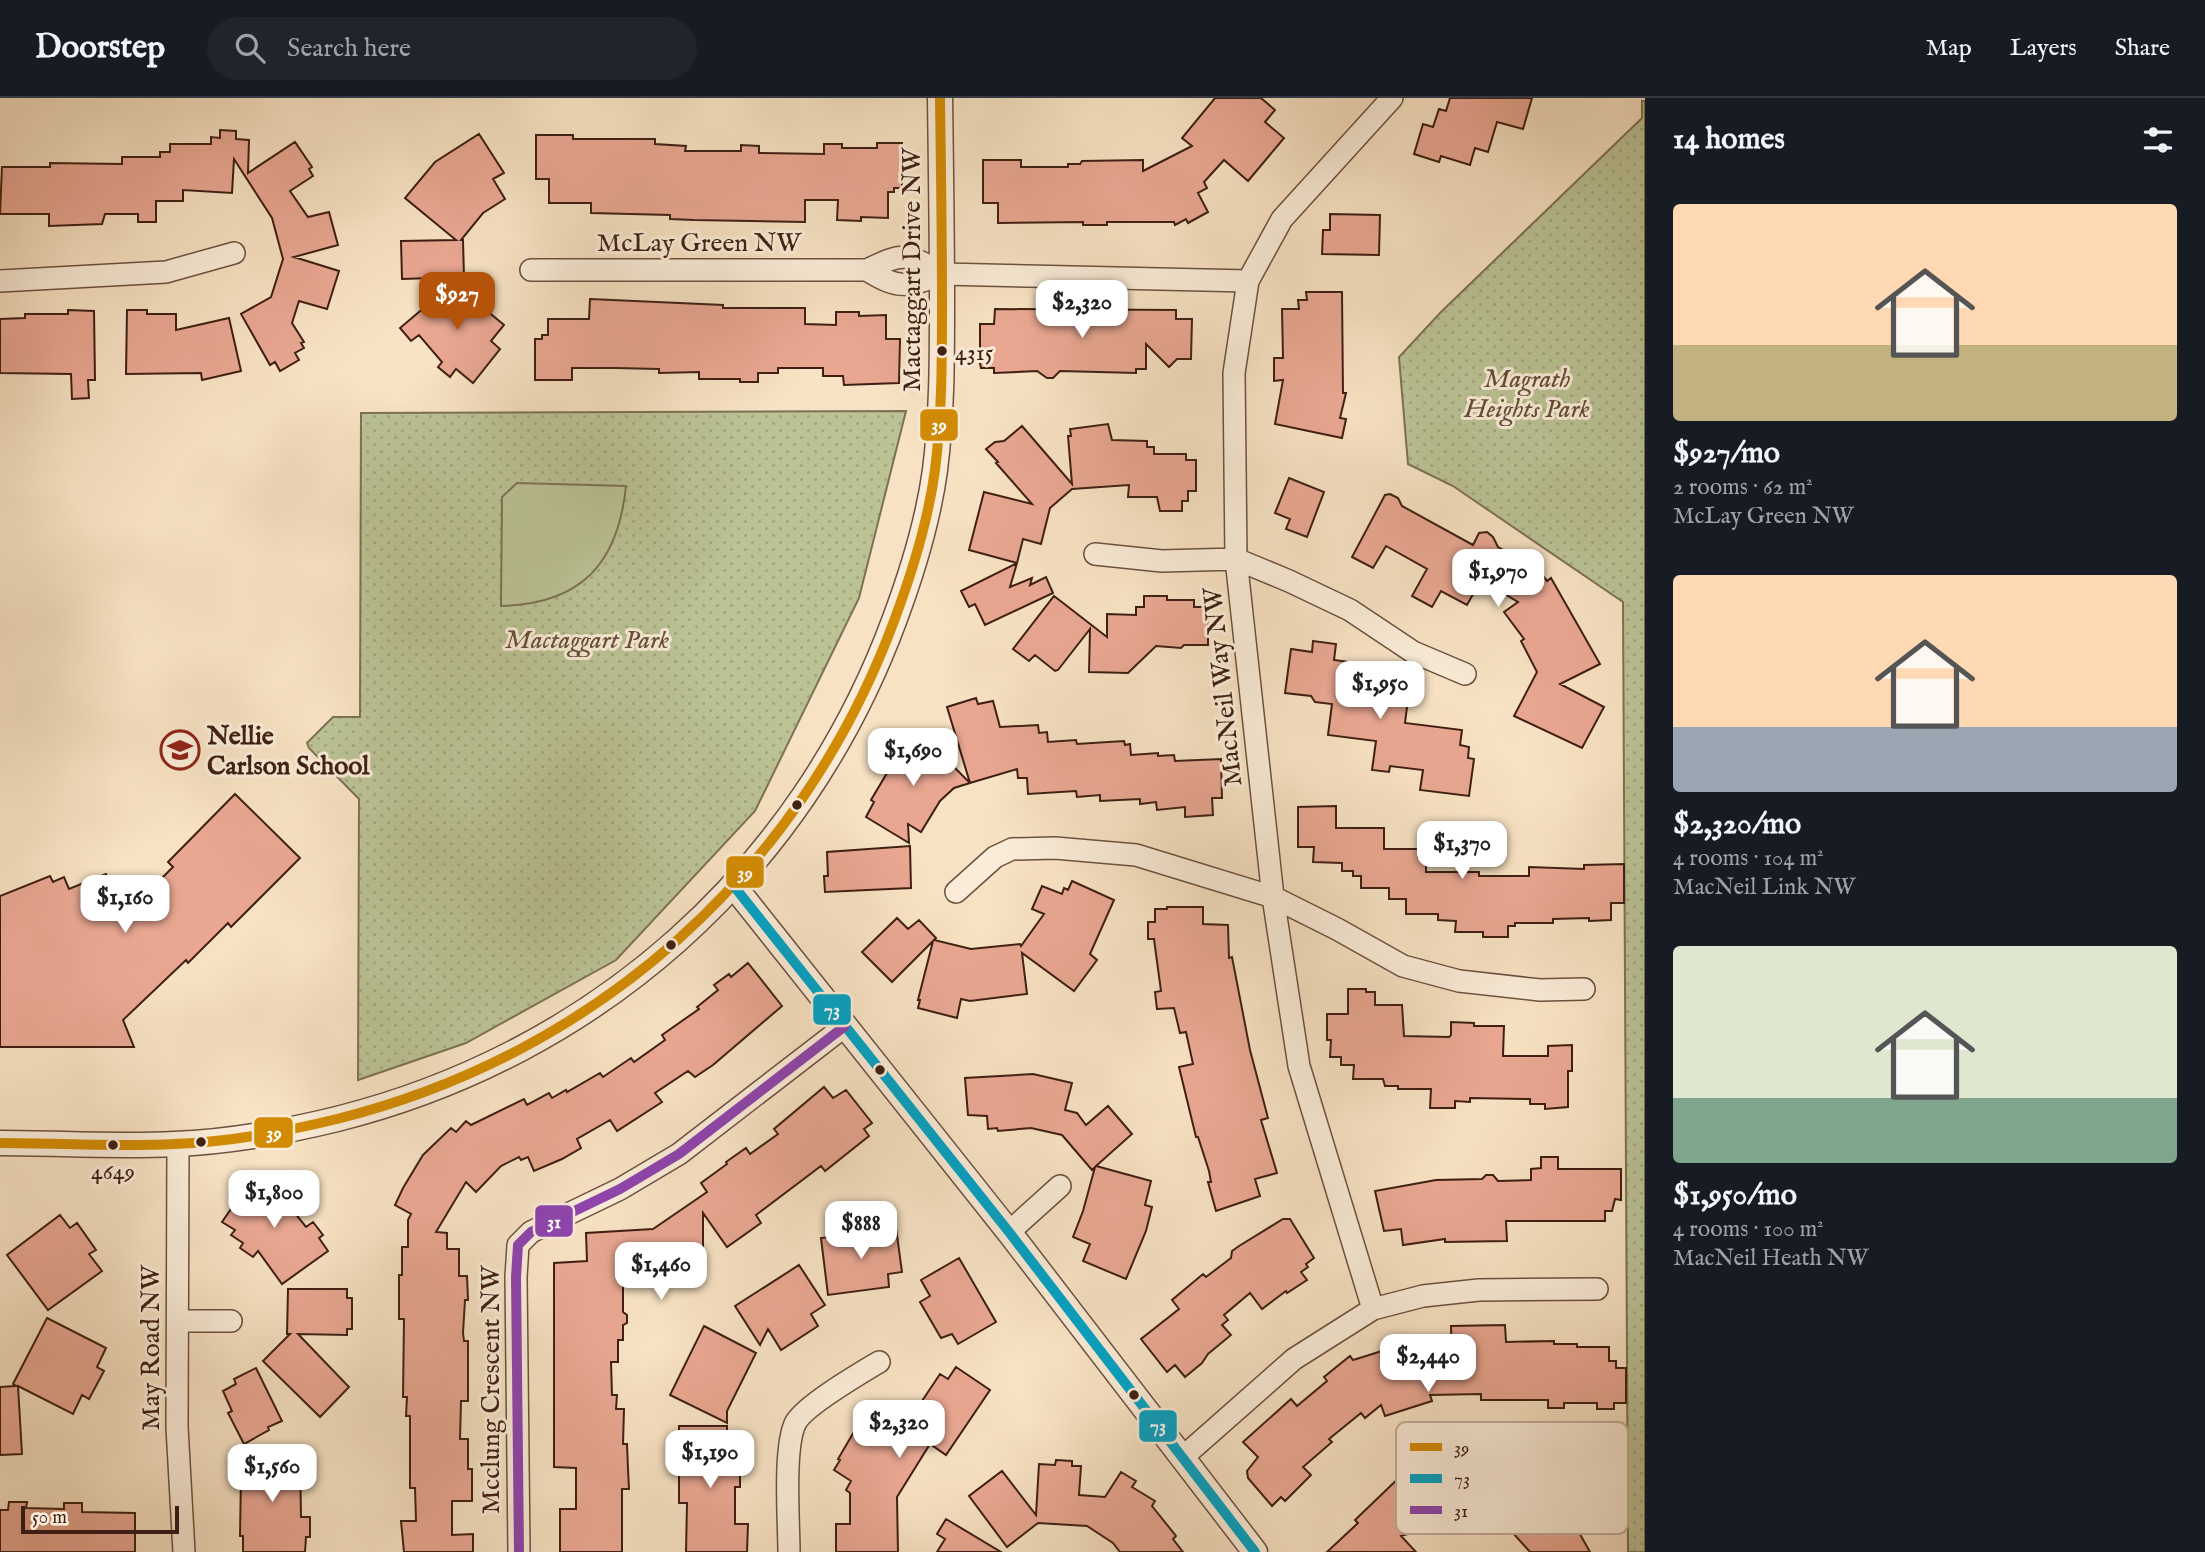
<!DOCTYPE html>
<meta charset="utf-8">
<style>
:root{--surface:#171b24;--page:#20242c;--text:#f1f3f6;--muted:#9ea1a6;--line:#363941;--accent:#b45309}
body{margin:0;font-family:"IM FELL English",serif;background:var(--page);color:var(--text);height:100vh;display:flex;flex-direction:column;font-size:26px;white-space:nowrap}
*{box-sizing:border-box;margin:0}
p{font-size:23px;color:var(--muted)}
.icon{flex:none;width:38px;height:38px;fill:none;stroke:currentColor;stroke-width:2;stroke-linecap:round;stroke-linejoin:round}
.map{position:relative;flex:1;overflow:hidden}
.sheet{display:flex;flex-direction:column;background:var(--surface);width:560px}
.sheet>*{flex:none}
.scale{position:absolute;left:21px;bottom:18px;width:158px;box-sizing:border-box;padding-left:7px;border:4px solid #3f1f13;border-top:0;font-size:19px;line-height:24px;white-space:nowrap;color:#3f1f13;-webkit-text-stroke:5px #faecd8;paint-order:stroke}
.price{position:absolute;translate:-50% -60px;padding:0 16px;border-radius:14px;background:#fff;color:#222;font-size:23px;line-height:46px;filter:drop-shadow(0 2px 4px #0008)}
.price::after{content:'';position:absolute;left:50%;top:42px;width:21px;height:16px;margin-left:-10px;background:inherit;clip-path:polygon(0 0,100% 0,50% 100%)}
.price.current{background:var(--accent);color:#fff}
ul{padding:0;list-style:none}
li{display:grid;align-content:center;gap:14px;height:371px;padding:0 28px}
li span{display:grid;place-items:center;height:217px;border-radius:7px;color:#555}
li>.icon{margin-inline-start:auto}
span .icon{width:126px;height:126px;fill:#fffc;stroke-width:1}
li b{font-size:30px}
h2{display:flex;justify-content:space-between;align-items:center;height:84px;padding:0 28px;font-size:30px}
header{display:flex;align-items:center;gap:42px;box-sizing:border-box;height:98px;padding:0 35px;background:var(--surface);border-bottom:2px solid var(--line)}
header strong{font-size:33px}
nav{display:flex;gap:38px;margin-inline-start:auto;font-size:24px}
.search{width:490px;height:63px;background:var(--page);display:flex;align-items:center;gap:18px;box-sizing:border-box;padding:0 24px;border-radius:38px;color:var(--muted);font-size:26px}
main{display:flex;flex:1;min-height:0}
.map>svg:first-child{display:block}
.park{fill:url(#park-dots);stroke:#7d7154;stroke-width:2}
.pitch{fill:#bbc395;stroke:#7d7154;stroke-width:2}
.building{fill:#e9a792;stroke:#3f1f13;stroke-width:2}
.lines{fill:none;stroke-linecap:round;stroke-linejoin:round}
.minor-casing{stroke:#6d503f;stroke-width:24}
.tertiary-casing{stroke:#6d503f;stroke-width:27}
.minor{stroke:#faecd8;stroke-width:21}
.tertiary{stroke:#faecd8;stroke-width:24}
.bus-1-casing{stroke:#faecd8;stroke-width:16}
.bus-2-casing{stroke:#faecd8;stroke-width:16}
.bus-3-casing{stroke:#faecd8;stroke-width:16}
.bus-1{stroke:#d28b04;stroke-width:10}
.bus-2{stroke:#03a2c5;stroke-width:10}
.bus-3{stroke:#8e44ad;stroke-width:10}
.bus-dot{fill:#3f1f13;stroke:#faecd8;stroke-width:2.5}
.labels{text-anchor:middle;stroke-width:6;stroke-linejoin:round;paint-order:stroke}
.bus-label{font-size:24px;fill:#3f1f13;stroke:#faecd8;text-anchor:start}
.street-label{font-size:26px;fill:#3f1f13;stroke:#faecd8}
.park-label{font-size:26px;font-style:italic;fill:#64503a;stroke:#faecd8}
.poi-label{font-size:26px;font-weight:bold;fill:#3f1f13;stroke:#faecd8;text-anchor:start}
.key{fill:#faecd8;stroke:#c2ae9d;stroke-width:2}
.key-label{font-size:19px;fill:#3f1f13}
.line-badge{stroke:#faecd8;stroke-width:2.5}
.badge-label{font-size:19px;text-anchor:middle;font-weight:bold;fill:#fff}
</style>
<header>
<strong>Doorstep</strong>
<div class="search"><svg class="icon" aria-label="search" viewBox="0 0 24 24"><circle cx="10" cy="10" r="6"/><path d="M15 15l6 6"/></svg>Search here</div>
<nav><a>Map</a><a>Layers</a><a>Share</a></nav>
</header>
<main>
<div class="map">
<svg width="1645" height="1454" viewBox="0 0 1645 1454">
<defs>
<pattern id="park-dots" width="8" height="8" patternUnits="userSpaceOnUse" patternTransform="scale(1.75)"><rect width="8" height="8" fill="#bbc395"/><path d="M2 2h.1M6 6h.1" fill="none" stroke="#a2a780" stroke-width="1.8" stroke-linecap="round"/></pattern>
</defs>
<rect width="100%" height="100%" fill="#f7e2c3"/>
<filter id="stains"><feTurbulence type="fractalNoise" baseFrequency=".00286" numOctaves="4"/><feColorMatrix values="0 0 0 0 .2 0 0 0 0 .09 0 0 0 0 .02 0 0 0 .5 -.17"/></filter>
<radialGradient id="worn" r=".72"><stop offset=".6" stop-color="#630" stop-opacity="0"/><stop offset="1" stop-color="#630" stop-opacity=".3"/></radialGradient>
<path class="park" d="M1642,3H1645V1454H1628L1623,504L1453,388L1408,366L1399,259L1441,214L1642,20Z
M906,313L859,500L755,713L616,862L466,945L358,982L359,701L309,650L307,645L333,619H360L361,315Z"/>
<path class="pitch" d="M517,385L626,388C618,466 581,506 501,508L502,399Z"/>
<path class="building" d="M1215,0H1261L1275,12L1265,24L1284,40L1248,83L1224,62L1204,84L1207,90L1198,95L1208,114L1188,125L1186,121L1175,127L1174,124H1107V127H1083V124L998,125V105H983V62H1021V69H1068V66H1080L1082,63L1143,62V73L1192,48L1182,40Z
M1450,0H1532L1523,31L1497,24L1488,54L1475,50L1470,67L1441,58L1439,64L1414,56L1423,26L1433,29L1439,11L1446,13Z
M220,32L236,33V41L249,42L248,75L295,44L312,69L309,71L313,78L290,93L308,119L329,114L338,147L294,159L339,173L327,211L299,203L292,225L304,244L301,245L304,250L295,255L299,262L280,273L275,264L270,267L241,216L271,199L283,161L272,120L234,61L232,95L183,92V103H156V124H138V116H105L102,126L49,128V116H0L2,69H50V65L122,66V59H160V54H170V46H211V39L220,40Z
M479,36L504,75L493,81L505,101L483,115L461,142H463L464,179L402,181L401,143L456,142L405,100L435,64Z
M536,37H573V41H655V46L686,48L685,53H741V47L759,48V55L824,56V46H842V50H877V45H902V90H894V94H888V120L861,119V123L837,122L838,102H805V124L694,122L670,121V117L591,115V105H549V81H536Z
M1330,116L1380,117L1379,157L1322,156L1323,132H1330Z
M458,181L480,207L504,227L491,243L500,251L473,285L456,271L450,279L438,269L442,264L419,237L411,243L400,230Z
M1306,194H1342L1343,295H1346L1340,320L1346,321L1342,340L1275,326L1283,282L1274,283V260H1283L1282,211H1299L1298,202H1307Z
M590,201L723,207V210H805V226L836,227V214H859V218L886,217V241H900L899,285L844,287L843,278H823V270H778V275H758V284H740V281H699V274L659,275V271L616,270H572V282H535V241H542V237H548V221H589Z
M995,211L1176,212V221H1192L1191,261H1177L1169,269L1146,246V271H1136V275L1060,273L1053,280H1047L1037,273L994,275V270H981L980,266V226H994Z
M68,212L94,213L95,282H88L89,300L72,301L71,276L0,275V221L25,220V216H68Z
M127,212H147V216H176V232L229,220L241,273L202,282L201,275L126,276Z
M1108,326L1112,342L1147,343V349H1154V356H1186V362H1196V393H1188V403H1182V413H1160L1157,399H1128L1129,387L1072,391L1050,410L1041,446L1023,441L1017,465L969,452L984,394L1032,406L996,365L998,364L986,351L995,344L1004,343L1022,328L1072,386L1068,338H1071L1070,331Z
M1289,380L1324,394L1307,439L1286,431L1290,421L1275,415Z
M1390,396L1398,400L1402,408L1473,447L1479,435L1487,434L1493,439L1498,449L1539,472L1547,483L1551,480L1600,566L1560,586L1604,609L1582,650L1514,618L1537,574L1521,543L1524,541L1504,514L1518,504L1481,482L1467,507L1441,493L1432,509L1412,498L1427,471L1386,448L1373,470L1352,459L1385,397Z
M1017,465L1010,489L1032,480L1030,487L1046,479L1053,495L985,527L975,506L969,509L961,493Z
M1054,498L1107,539V516L1136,517V509H1144V498H1167V502H1194V509H1208V547H1184L1181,550L1156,548L1128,575L1089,574L1090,531L1058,572L1055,573L1035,557L1029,563L1013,551Z
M1313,543L1336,546L1334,562L1364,566L1361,593L1408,601L1405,625L1462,632L1460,647L1469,649L1468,660L1474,661L1469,698L1420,692L1423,672L1390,668L1389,674L1372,672L1376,643L1328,637L1332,606L1315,604L1311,598L1285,595L1291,551L1312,554Z
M976,600L978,606L993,603L1000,629L1038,627L1039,635L1047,634L1048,644L1076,642L1077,646L1124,643L1125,647L1130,646L1131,657L1158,655V658L1174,657L1175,663L1221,661L1222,700H1212L1213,717L1185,719V709L1157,712L1156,704L1140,706V701L1100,703V697L1077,699L1076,693L1028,696L1027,680H1018L1017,671L970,685L947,609Z
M922,637L970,685L954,690L940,703L921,734L908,726L909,745L866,719L874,704L871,702L887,675L882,672L911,644L913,645Z
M235,696L300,760L231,829L228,825L188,865L186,862L123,922L134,949H0V798L50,778L53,784L64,779L69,791L106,776L125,824L160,789L156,786L173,769L168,764Z
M1336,708V730H1384V751H1418V759H1426V774H1479V778H1529V769L1584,771V767L1624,766V805H1611V822L1589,823V820L1553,821V825H1515V828H1508V839H1483V834H1455L1456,823L1438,822V816H1406V801H1389V790H1361V778H1353V773H1342V765L1313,764L1314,749H1298V709Z
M910,748L911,790L825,794L824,778H828L827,754Z
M1072,783L1114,802L1090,856L1097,862L1074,893L1022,855L1027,896L970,903L961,901L957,920L918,910L920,902H918L933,843L892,884L862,854L897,820L908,831L919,822L936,840L934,842L971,851L1020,846L1021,848L1044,816L1032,811L1042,788L1062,796L1064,790L1068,792Z
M1167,809H1203V826L1228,827L1229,860L1232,859L1250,952L1268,1020L1261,1022L1277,1075L1255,1081L1260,1098L1216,1113L1208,1084H1211L1209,1073L1198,1039H1196L1179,969L1193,966L1186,934L1180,935L1174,910L1157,911L1155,894L1161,893L1154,841H1148V824H1155V811H1167Z
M748,865L782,908L713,967L695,979L688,973L655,995L662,1004L617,1033L610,1022L577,1041L581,1050L562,1061L534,1073L528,1059L521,1062L519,1059L501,1068L476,1094L466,1084L436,1134L447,1135V1151H459V1178H467L468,1202H465L463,1235L464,1243H468V1303H461L460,1341H468V1371H472V1403H452V1437L473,1436V1454H404L401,1423H416L415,1390H410V1318H406L407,1299H403L404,1221H399V1177H402V1149H408V1122L411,1116L395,1107L403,1090L423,1057L451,1030L456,1034L466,1023L471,1027L524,1001L527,1007L549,995L552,1000L566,992L567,994L600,975L603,979L631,960L634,964L665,942L662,937L699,911L697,909L718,892L714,887L729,876L731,879Z
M1348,891H1366V894H1375V907H1402L1404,938L1449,939L1451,937V924L1474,925V928H1504L1503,958H1548V948L1572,947V973H1568V1009L1545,1011V1006H1530V1001L1470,1000V1004L1455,1003V1010H1430L1431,991H1398V988H1385L1383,981H1353L1354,967H1341V959H1330L1331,942H1327V916H1348Z
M1033,976L1072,985L1065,1012L1077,1015L1086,1027L1108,1008L1132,1036L1096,1068L1151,1083L1145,1107L1152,1109L1146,1133L1126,1181L1083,1163L1090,1146L1073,1139L1083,1113L1095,1069L1092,1072L1062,1037L1031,1030L998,1033L997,1030L988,1031L987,1018L968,1017L965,980Z
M824,989L833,1000L846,992L872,1025L864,1031L869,1038L825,1073L821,1068L756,1117L761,1125L727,1149L703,1115V1171H678V1177H633V1181H626V1187L623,1188V1214L627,1217V1225L623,1227V1242H618V1264H611L612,1297H617L616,1311H624L623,1346H627L628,1371L629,1391H622V1454H560V1411H576V1370L554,1369V1165L587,1163L586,1135L653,1131L707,1094L701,1085L727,1066L726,1064L746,1050L750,1056L778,1036L774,1031Z
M1541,1059H1558V1071H1621V1102L1615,1101L1612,1113H1605V1123H1506L1507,1143L1445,1144V1141L1403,1147L1401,1131L1384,1133L1375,1093L1436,1082L1482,1081L1486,1077H1493L1498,1083L1531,1082V1071L1541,1070Z
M253,1079L267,1088L271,1081L285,1091L281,1098L306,1129L313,1124L323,1137L319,1140L328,1153L282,1186L258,1153L253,1159L240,1150L243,1145L231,1137L235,1132L222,1124Z
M60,1117L70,1130L77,1125L96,1152L89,1156L102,1173L48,1212L7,1157Z
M1283,1121H1290L1314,1160L1306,1166L1308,1169L1301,1174L1307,1182L1287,1195L1286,1193L1262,1211L1250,1195L1224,1217L1228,1222L1222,1227L1231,1237L1208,1256L1202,1265L1185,1279L1175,1267L1167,1274L1141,1241L1179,1211L1172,1202L1203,1176L1206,1179L1231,1160L1232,1153L1239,1148Z
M896,1130L902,1174L888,1176L889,1189L828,1197L821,1140Z
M959,1160L996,1224L958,1246L952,1236L941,1240L920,1204L930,1198L921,1182Z
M799,1167L825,1207L811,1216L818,1228L781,1252L768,1231L760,1247L735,1208Z
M288,1191H347V1200H352V1231H347V1237L298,1236L349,1289L320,1319L263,1263L290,1236H287Z
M47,1220L106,1250L97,1269L104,1273L89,1301L82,1297L73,1316L18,1288L22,1356L0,1357V1289L16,1288L13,1286Z
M1505,1227L1506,1244L1554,1243V1246H1577V1249H1609V1263H1616V1270H1626V1305H1614V1311H1597V1305H1564V1310H1548V1302H1481V1296L1430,1297L1432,1303L1385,1318L1381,1307L1365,1320L1361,1315L1329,1341L1332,1344L1303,1369L1311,1377L1285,1403L1281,1399L1272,1408L1248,1380L1247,1373L1258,1359L1243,1344L1291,1301L1297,1308L1327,1283L1324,1279L1350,1258L1353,1262L1398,1248L1402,1261L1412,1258L1452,1257L1451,1228Z
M704,1228L756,1255L727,1313V1325L670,1297Z
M956,1269L990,1292L946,1357L930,1346L897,1399L898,1454H836V1426H850V1395L846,1392L851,1383L834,1372L840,1362L838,1361L858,1327L861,1329L866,1320L882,1330L888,1321L904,1330L940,1276L948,1281Z
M256,1270L282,1323L268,1329L269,1332L244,1346L228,1315L232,1313L223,1293L236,1286L234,1281Z
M679,1328H727V1346H740V1389H735V1426H748L747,1454H686L687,1405H679Z
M1506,1353V1418L1545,1382L1571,1410L1567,1413L1590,1454H1530L1503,1424H1448L1401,1438L1416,1454H1327L1358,1425L1355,1422L1404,1375L1465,1357V1354Z
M238,1355L294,1356V1362H300L301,1419H310V1439H306L305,1454H243V1438H240L241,1378H238Z
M1056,1362L1072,1363V1368H1081L1079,1397L1105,1399L1121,1374L1136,1383L1132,1389L1155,1403L1152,1408L1176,1438L1173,1441L1183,1454H1120L1113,1445L1087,1428L1038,1425L1007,1449L969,1398L1002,1373L1036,1417L1039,1366L1055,1367Z
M9,1404H27L26,1410L64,1411V1405H82V1414L135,1415V1454H0V1412H8Z
M946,1421L1001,1454H937L945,1441L937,1436Z"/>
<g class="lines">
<g class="minor-casing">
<path id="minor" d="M531,172H867C903,154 908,155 942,176
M867,172C899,192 907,189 942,176L1248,183
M0,183L166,174L234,155
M1095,456L1162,463L1236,461L1289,483L1350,512L1413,554L1465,576
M956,794L995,759L1012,751L1055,750L1136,757L1273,799L1337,831L1403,868L1459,883L1540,892L1584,891
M178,1046L177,1329L184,1454
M1009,1134L1060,1088
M1373,1211L1299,968L1273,799L1236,461L1234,275L1248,183L1282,121L1392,0
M178,1223H231
M1183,1359L1294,1261L1373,1211L1423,1198L1479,1192L1597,1191
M519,1454L516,1179L518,1147L531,1134L620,1091L679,1056L845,928
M789,1454C789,1426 783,1347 796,1324C806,1307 859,1276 879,1264"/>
</g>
<g class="tertiary-casing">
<path id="tertiary" d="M733,787L1009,1134L1255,1454
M0,1045C58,1045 116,1049 174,1046C228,1044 284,1034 337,1021C596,956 801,774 894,523C912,475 928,424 935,372C942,317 942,262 942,207C942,138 941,69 940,0"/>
</g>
<use href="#minor" class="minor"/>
<use href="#tertiary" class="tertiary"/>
<g class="bus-1-casing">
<path id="bus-1" d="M0,1045C58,1045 116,1049 174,1046C228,1044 284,1034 337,1021C596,956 801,774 894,523C912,475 928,424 935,372C942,317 942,262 942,207C942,138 941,69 940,0"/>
</g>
<g class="bus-2-casing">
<path id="bus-2" d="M733,787L1009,1134L1255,1454"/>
</g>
<g class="bus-3-casing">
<path id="bus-3" d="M519,1454L516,1179L518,1147L531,1134L620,1091L679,1056L845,928"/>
</g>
<use href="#bus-1" class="bus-1"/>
<use href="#bus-2" class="bus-2"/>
<use href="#bus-3" class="bus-3"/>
</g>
<defs>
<g id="school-ring" transform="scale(2.0125)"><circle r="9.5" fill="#faecd8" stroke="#8f2418" stroke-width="1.5"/><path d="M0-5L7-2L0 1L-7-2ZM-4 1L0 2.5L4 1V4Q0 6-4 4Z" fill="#8f2418"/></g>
</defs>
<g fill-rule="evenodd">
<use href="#school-ring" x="180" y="652"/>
</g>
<g class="bus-dot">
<circle cx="942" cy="253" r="6"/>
<circle cx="797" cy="707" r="6"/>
<circle cx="671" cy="847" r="6"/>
<circle cx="880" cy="972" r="6"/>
<circle cx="201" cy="1044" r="6"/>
<circle cx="113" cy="1047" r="6"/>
<circle cx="1134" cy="1297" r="6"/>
</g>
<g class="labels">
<g class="bus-label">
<text x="955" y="262">4315</text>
<text x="113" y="1081" text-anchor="middle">4649</text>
</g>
<g class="street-label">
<text x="699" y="153">McLay Green NW</text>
<text transform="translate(911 172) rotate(-90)" y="9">Mactaggart Drive NW</text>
<text transform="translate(1222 589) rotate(-96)" y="9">MacNeil Way NW</text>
<text transform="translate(150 1250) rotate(-90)" y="9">May Road NW</text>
<text transform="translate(490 1292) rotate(-90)" y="9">Mcclung Crescent NW</text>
</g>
<g class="park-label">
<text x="1527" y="289">Magrath<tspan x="1527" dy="30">Heights Park</tspan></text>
<text x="587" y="550">Mactaggart Park</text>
</g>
<g class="poi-label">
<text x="207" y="646">Nellie<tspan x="207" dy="30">Carlson School</tspan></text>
</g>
</g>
<rect x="1396" y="1324" width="232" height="112" rx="10" class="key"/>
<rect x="1410" y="1345" width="32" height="8" fill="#d28b04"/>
<rect x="1410" y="1376" width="32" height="9" fill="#03a2c5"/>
<rect x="1410" y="1408" width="32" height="8" fill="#8e44ad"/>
<g class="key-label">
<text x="1454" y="1356">39</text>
<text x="1454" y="1387">73</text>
<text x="1454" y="1419">31</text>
</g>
<g class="line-badge">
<rect x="919" y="310" width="40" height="34" rx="7" fill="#d28b04"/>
<rect x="725" y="757" width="40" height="34" rx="7" fill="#d28b04"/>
<rect x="812" y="895" width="40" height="33" rx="7" fill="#03a2c5"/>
<rect x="253" y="1018" width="41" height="33" rx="7" fill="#d28b04"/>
<rect x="534" y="1106" width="40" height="34" rx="7" fill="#8e44ad"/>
<rect x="1138" y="1311" width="40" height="34" rx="7" fill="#03a2c5"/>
</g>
<g class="badge-label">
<text x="939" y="333">39</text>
<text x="745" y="781">39</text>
<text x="832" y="918">73</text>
<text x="274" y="1041">39</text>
<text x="554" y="1130">31</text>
<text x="1158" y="1334">73</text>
</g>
<rect width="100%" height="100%" filter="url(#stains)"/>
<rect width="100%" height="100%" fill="url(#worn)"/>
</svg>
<div class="scale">50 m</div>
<b class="price current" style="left:457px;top:234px">$927</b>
<b class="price" style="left:1082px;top:242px">$2,320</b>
<b class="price" style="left:1498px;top:511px">$1,970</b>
<b class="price" style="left:1380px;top:623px">$1,950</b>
<b class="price" style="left:913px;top:690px">$1,690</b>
<b class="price" style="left:1462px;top:783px">$1,370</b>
<b class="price" style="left:125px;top:837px">$1,160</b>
<b class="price" style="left:274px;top:1132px">$1,800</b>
<b class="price" style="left:861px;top:1163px">$888</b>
<b class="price" style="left:661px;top:1204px">$1,460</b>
<b class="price" style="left:1428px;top:1296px">$2,440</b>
<b class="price" style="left:899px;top:1362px">$2,320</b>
<b class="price" style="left:710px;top:1392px">$1,190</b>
<b class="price" style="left:272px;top:1406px">$1,560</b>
</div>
<section class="sheet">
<h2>14 homes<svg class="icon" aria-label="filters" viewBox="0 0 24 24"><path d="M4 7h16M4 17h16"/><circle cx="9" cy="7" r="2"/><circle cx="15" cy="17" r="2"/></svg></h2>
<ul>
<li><span style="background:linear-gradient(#ffd9b3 65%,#c2b280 0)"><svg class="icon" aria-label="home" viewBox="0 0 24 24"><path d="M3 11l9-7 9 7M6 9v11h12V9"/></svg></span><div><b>$927/mo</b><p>2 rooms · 62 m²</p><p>McLay Green NW</p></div></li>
<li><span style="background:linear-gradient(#ffd9b3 70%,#9aa5b1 0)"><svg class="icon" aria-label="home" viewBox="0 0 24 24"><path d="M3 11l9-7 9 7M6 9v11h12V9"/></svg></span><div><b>$2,320/mo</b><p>4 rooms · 104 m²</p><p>MacNeil Link NW</p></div></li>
<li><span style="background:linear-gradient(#dfe7d0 70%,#7fa58c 0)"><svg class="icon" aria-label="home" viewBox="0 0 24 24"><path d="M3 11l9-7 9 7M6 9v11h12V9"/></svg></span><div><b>$1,950/mo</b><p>4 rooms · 100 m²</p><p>MacNeil Heath NW</p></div></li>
</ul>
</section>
</main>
